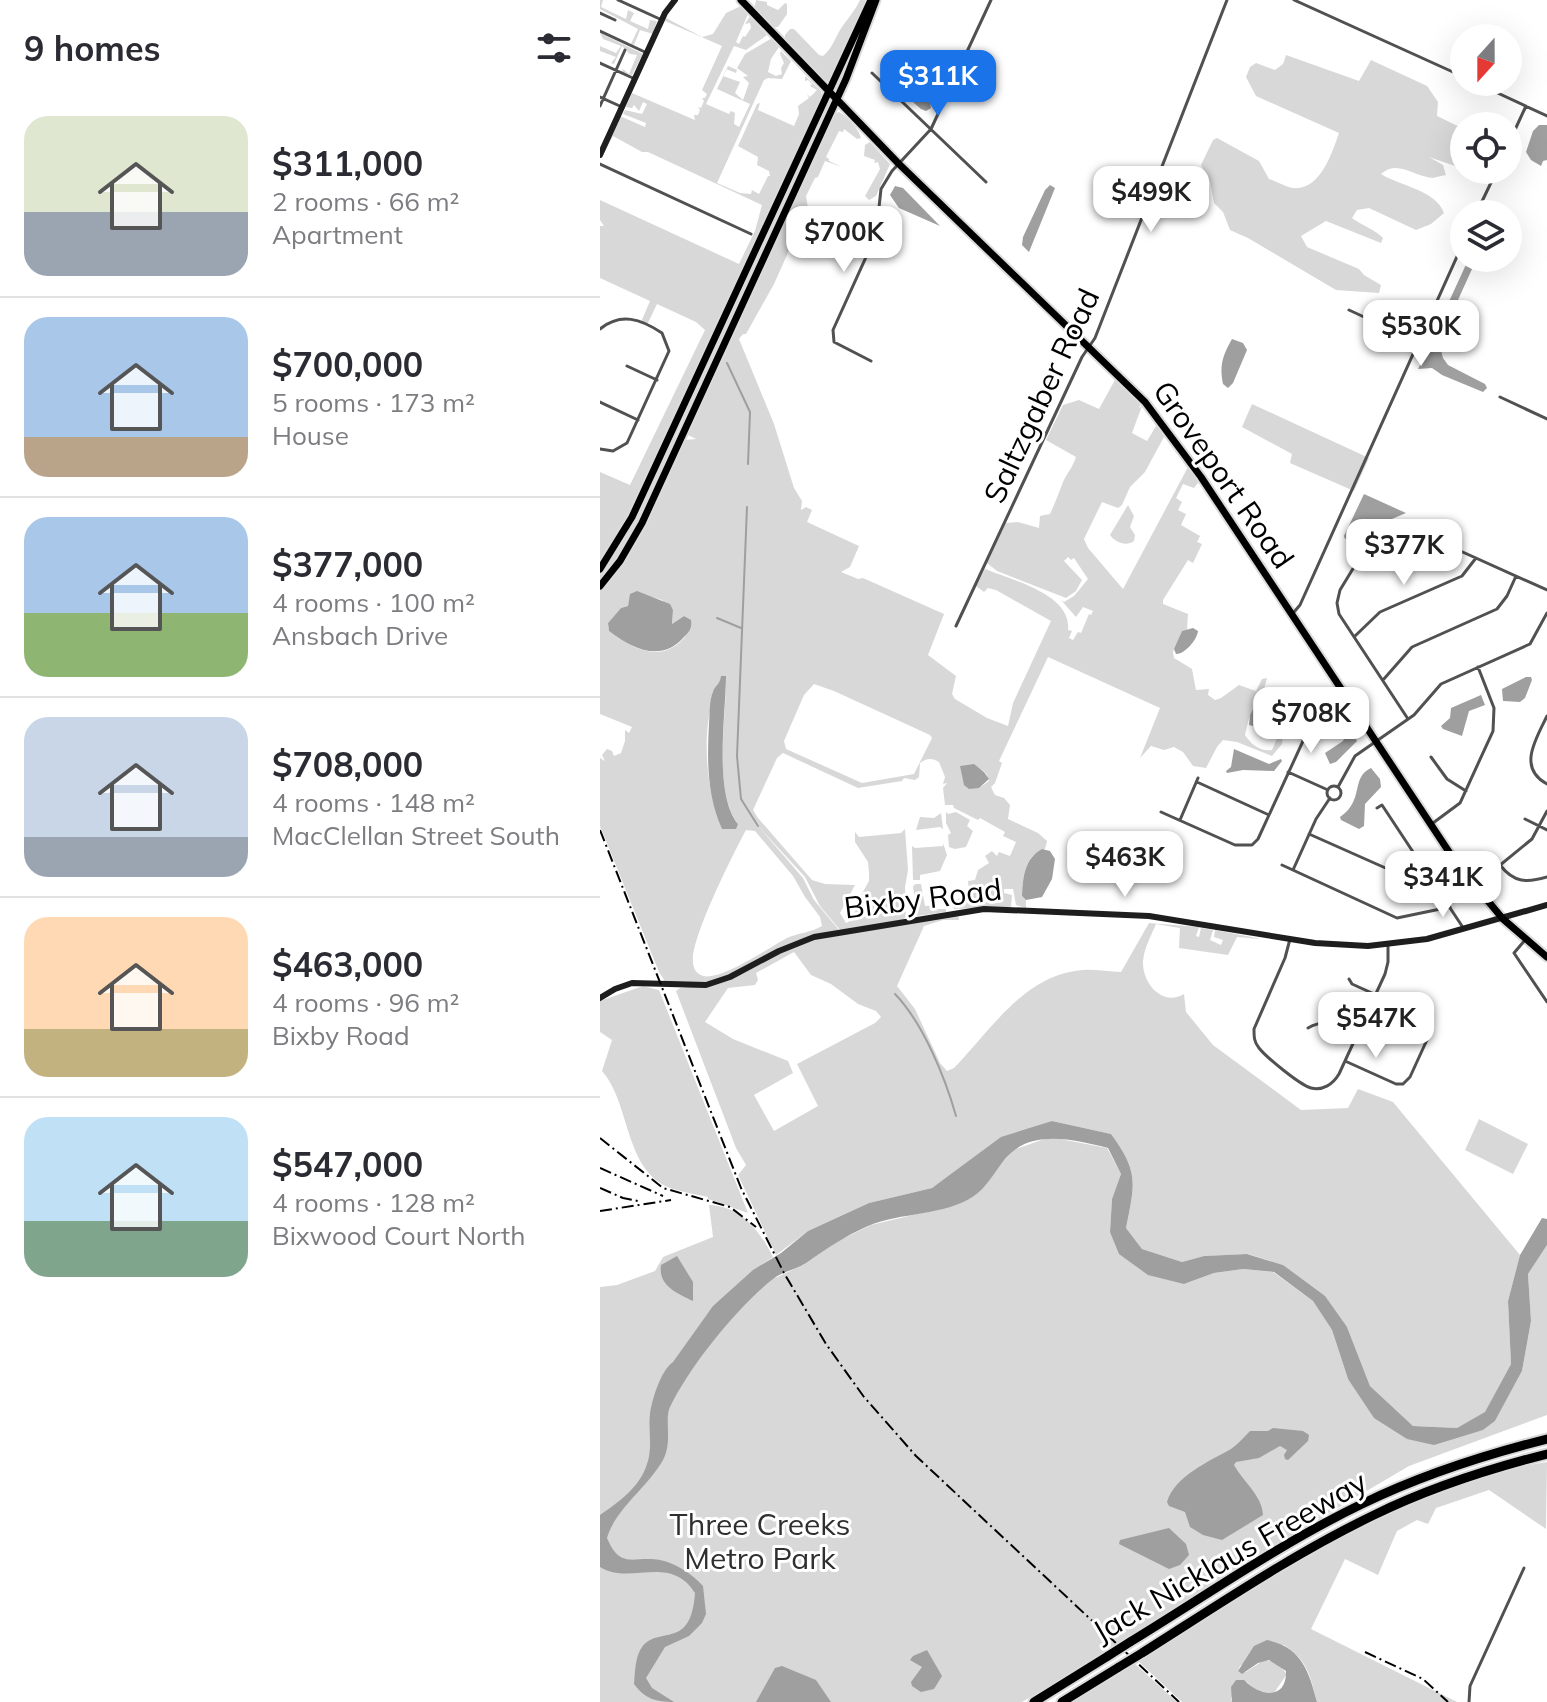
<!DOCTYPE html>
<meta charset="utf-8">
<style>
:root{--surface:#fff;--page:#f2f2f3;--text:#2b2b33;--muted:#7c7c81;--line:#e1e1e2;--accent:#1a73e8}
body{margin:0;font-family:Mulish,sans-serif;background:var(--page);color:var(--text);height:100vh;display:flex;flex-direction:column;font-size:30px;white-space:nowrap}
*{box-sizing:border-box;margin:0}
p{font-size:26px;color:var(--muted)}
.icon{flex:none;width:44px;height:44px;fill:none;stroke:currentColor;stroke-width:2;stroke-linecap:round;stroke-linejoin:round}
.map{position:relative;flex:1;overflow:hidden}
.panel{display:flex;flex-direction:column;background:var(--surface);width:600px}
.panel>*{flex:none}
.needle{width:52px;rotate:201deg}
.controls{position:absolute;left:850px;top:24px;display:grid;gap:16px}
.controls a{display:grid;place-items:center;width:72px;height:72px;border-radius:50%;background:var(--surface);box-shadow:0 8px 32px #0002;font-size:40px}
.price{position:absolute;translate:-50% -68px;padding:0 18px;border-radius:16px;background:#fff;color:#222;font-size:26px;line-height:52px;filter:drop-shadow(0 2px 4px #0008)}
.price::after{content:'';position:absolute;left:50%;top:48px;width:24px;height:18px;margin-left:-12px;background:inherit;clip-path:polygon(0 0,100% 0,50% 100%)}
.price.current{background:var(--accent);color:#fff}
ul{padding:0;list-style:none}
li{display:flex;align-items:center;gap:24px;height:200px;padding:0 24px}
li+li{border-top:2px solid var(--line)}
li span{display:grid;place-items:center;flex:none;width:224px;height:160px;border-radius:24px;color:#555}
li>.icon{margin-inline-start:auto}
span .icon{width:96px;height:96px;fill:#fffc;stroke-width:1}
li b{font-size:34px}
h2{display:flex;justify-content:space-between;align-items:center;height:96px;padding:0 24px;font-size:34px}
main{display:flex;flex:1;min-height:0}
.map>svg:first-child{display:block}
.green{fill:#d8d8d8;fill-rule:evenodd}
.water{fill:#9f9f9f}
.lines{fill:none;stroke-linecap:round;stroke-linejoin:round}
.stream{stroke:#9f9f9f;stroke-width:2}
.primary-casing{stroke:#dbdbdb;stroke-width:11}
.highway-casing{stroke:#dbdbdb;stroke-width:13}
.street{stroke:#515151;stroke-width:3}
.secondary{stroke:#1e1e1e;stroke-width:6}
.primary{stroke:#000;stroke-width:7}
.highway{stroke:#000;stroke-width:9}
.rail{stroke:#000;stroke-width:2;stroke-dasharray:12 4 2 4;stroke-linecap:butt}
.highway-bridge-casing{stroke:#dbdbdb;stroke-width:13;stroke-linecap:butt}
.highway-bridge{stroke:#000;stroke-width:9}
.labels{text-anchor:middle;stroke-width:6;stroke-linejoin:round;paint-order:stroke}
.street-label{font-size:30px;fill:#000;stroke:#fff}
.park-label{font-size:30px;fill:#2f2f2f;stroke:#fff}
</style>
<main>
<section class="panel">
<h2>9 homes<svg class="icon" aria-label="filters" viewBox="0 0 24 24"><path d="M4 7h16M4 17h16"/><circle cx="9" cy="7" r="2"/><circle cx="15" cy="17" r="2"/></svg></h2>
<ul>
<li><span style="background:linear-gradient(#dfe7d0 60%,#9aa5b1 0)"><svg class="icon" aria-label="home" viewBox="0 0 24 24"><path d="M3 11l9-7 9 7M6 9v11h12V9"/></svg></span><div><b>$311,000</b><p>2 rooms · 66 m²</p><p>Apartment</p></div></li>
<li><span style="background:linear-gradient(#a9c7e8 75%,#b9a48a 0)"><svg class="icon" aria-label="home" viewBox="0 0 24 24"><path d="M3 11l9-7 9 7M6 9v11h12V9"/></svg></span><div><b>$700,000</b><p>5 rooms · 173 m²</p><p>House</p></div></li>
<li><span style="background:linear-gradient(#a9c7e8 60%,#8fb573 0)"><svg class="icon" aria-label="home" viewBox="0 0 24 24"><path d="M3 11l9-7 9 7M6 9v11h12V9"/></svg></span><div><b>$377,000</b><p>4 rooms · 100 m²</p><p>Ansbach Drive</p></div></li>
<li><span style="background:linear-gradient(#c9d6e8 75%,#9aa5b1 0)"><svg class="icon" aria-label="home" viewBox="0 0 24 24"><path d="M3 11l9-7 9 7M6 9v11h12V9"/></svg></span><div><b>$708,000</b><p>4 rooms · 148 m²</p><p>MacClellan Street South</p></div></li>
<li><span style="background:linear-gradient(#ffd9b3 70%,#c2b280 0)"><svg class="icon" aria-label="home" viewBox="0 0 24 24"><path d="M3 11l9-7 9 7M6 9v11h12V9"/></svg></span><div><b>$463,000</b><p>4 rooms · 96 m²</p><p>Bixby Road</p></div></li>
<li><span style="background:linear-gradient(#bfe0f5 65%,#7fa58c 0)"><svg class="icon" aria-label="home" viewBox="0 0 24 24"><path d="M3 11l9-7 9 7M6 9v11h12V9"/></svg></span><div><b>$547,000</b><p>4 rooms · 128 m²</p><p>Bixwood Court North</p></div></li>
</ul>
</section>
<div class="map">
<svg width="947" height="1702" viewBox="0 0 947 1702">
<rect width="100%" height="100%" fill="#fff"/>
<path class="green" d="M0,0H3L1,7L26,19L28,10L34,13L30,21L48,29L50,20L57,21L53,34L40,30L34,45L31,44L38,29L0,9Z
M156,0L167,2V5L178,10L185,3L187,4V14L178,27H170L154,11Z
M260,0H267L230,80L223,83L185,41V35L190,29H194L219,55L223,56C233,48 235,37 242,27C249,17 254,12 260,0Z
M141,6L148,14L136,42L139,44L143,36L145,37L151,28L150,23L145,24L150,16L167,35L146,50L134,46L106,104L129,114L131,111L135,113L134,124L139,127L150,104L117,89L128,66L137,70L136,73L126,69L123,76L140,82L135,93L143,100L149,83L143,77L148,76L137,68L145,54L172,38L179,47L171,59L168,72L176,76L182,74L181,68L184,63L180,54L181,51L191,61L182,79L168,78L164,80L117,183L140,193L151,194L152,190L159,194L168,176H170L169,171L157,165L158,157L138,146L157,104L160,103L158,110L194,126L199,114L198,106L209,98L207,94L210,97L217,90L210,86L212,84L208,80L205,81V76L221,91L222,97L37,499L18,536L0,563V472L30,485L105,330L96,322L57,304L47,325L41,322L50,301L0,278V226H4L0,220V200L139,264L155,231L162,205L48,152H42L13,136L1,159L20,116L45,127L46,123L23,114L25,110L42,114L47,104L43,102L39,111L34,105L32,108L26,107L32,93L95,120L94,115H98L100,110L98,107L101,108L104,101L102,98H105L107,94L102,90L122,46L65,21L59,33L66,18L102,37L113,34L126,13Z
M0,33L43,54L32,75L22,72L23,69L29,74L37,55L30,54L22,46L14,64L11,63L16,57L0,51V46L16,53L21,46L3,39Z
M686,55L759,81L771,60L827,86L838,102L837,116L864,129V146L858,149L864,154V166L861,168L829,157L843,165L846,175C845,175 833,178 833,178C814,177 798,159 781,174C800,186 836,190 844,213L831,224L816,230L769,208L757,210L752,218C761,225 776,230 783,238L781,243L726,221L701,236L707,247L759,269L764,275L781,285L779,293L736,290L648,238L630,230L623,212L614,203L610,182L601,165L613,140L617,138L659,161L669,179C676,181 685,187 693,188C720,191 732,153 739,133L656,96L646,77L650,67L656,63L675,70L683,64Z
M229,104L206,162L80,428L95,388L222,111Z
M239,112C247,116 259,129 261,138L257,139L244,129L243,132L239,131L226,157L229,159V161L242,167L225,161L218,177L215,178L206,196L208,208L174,284L146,334H143L139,339L174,424L194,488L202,501L201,510L206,507L212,510L207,522L259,546L250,567L241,572L258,579L263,578L344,614L328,655L356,676L352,694L355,699L387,718L408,726L413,703L451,621L396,590L388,588L384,592L376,586L385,569C412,580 472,594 468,630L472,631L469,638L473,640L478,632L481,633L489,614L491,615L493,611L483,607L476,617L461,600L464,602L474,596L488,579L474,558L471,560L468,557L464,561L482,580L476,591L466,598L397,571L387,563L406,523L418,522L439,528L440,516L450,514C455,503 459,493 463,482C467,473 473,467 476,457L446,440L463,405L479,400L499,409L516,378L541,402L539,408L542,406L532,433L547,441L558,423L600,480L594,488L583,484L576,498L582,502L578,510L586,514L581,525L600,536L597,542L602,544L593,563L588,560L563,600V604L588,614L587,630L582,631L573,652L574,658L592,669L596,690L609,689L608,695L615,700L621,698L639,685L656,691L662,679L667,678L663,693L649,718L645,735C651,744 660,752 672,750L681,729L692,715L695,717L683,734L682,744L672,756L637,742L623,740L617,747L606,768L593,766L583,752L574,747L564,750L551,746L540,758L560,708L448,657L399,761L402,763L395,783L391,787L395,795L404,798L410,805L408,819L438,833L447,841L445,849C424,855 423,877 422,896L426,900V908L416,905L413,889H404V893L412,895L411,907L354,909L353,905L366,890H369L368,881L375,880L378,870L389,863L385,856L392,851L397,856L399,852L410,856L416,842L403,836L405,832L380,818L378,820L354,808L353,805H345L343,788L347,783L343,784L345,777L339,762C332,758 327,758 320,763L319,777L315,780L304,778L302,781L258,788L183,753L177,758L153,810L158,818L212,880L225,884L255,885L240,913L246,923L252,920L259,899L269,881V873L268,862L255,842V832L259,837L301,833L305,829L308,870L305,887L306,917L302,920L240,930L220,906L205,877L158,826L203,878L214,900L239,930L211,936L123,978L98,984L66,983L59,972L0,826V758L5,761L2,755L7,749L12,751L14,756L21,753L25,741V730L29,733L32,727L0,714V591L20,567L41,533L84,440L96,439L88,435V430L234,114ZM565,435L588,467L523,589L488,548L484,539L502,502L518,508L522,505L530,487L545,472ZM35,592L62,600L73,610L72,624L84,616L91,621C90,630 87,636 79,643C57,662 29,647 9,631L8,623L21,608L28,606L29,600ZM126,676C127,716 112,790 138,824L122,829C105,792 97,708 126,676ZM214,684L234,691L330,735L332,738L314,774L262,783L186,749L184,741L204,695ZM360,766C372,766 386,766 389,781L379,788L363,774ZM146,830L155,831L193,876L205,897L220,917L222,926C212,932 199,933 187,938C170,947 121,981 103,976C97,974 93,969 93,962C90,940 133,854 146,830Z
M270,142L290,164L276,196L269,200L265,196L280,169L278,162L274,163L275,160L264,156L265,145Z
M652,404L769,458L754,491L690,463L692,454L642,427Z
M76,436C64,486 31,542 0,583V573L27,532L68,445Z
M528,505L534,516L530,527L535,535L534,541C526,547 515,542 510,535Z
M346,812L348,814L356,812L370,820L367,826L373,831L366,847L355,849L349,847L348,835L351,833L346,823Z
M341,813L343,829L340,827L316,830L320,817L334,818Z
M343,843L347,855L340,871L320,875V880H313L312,846L315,848L343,846Z
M316,884H321L325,906L337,905L338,909H346V912L317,916L313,886Z
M358,914L359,920H343L324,926L297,986L315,1009L340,1063L347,1071L354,1068C391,1030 425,974 483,970C495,969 508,972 521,972L549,923L599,927L596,936L599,937L601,928L613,930L610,940L621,945L623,940L614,937L615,930L662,939L637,937L628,955L579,948L580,928L556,924C551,936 544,948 543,961C542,984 563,1007 584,994L586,1012L613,1045L701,1110L748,1108L758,1089L793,1102L920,1255L908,1301L911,1364L885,1413L857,1428L813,1426L770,1386L747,1327L683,1265L648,1254L604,1256L582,1262L542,1249L526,1228C535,1183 539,1172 511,1134L452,1121L362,1167L332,1188L269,1203L208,1231L176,1255L138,1175L146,1165L136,1148L76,991L80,988L121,983L189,949L216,939ZM194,952L211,975L231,984L258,1004L276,1011L281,1017L275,1023L197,1064L218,1106L174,1131L154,1095L193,1073L188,1061L133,1039L105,1022L128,988L155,985L158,980L156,973Z
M43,986L59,990L148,1213L108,1199V1197C95,1194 82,1192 70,1188C24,1170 31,1104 2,1071L12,1040L0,1032V1001Z
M879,1119L928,1144L913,1174L865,1150Z
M450,1137L507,1148L521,1174L512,1199L510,1232L584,1284L614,1273L643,1269L673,1272L713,1301L732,1330L748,1379L807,1439L883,1430L895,1421L922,1371L931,1321L928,1274L947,1245V1415L809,1466L634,1569L513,1648L422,1702H0V1287L17,1285L55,1271L63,1257L113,1237L109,1205C141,1206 160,1231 173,1257L161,1265L175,1278L203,1265L224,1248L271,1225L346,1207L374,1196L413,1150Z
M947,1462L946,1529L889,1490L836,1508L828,1524L817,1520L797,1531L778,1575L745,1559L711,1629L857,1702H717C710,1675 708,1661 684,1645L640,1666L638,1671L646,1672L664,1660L676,1662L687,1674L674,1693L656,1691L647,1682L631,1698L632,1702H582L537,1660C665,1583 795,1485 947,1462Z
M534,1663L577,1702H471Z"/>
<path class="water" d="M291,83L329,99L331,108L326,111L321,109Z
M939,125H947V160L943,161L941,166L931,160L926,152L933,131Z
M450,185L455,188L429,252L422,245L423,237L445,190Z
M295,186L303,188L340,226L299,208L290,195Z
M869,258H877L843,333L840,347L843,358L848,365L885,384L887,388L883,392L842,375L832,368L818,369Z
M632,339L643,343L647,350L633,383L628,388L623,384C619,365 623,355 632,339Z
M764,494L806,513L745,539L744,536Z
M37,591L70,604L73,610L72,624L84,616L91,620C92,628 90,631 84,637C62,663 32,649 9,631L8,623L21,608L28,606L30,594Z
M593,628L598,631C597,640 585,654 576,654L574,649L582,631Z
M121,676H126C126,713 113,794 138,824L136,829H122C107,796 107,760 109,724C110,714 109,701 113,692C115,685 120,685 121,676Z
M926,677H931L932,680L925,698L920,702L903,701L902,689Z
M881,695L885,705L869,711L862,736L843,729L841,726L850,718L851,708Z
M659,699L666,701C667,710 662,722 653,726L649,725L650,715Z
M750,726L757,741L736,762L730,764L725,753L743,741Z
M634,749L669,764L681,759L682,761L674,771L643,770L627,773L626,771L631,767Z
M374,764L384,772L389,779L379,788L369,789L364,785L360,766Z
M771,768L780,779L781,787L765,804L764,826L759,829L741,820L740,817C765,800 750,778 771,768Z
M442,849L450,851L455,859L452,879L442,897L426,900L422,896C423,877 424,859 442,849Z
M452,1121L511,1134C539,1172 535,1183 526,1228L542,1249L582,1262L604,1256L647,1254L683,1265L725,1296L747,1327L770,1386L813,1426L857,1428L885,1412L911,1364L908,1301L920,1255L942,1218L947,1219V1245L928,1274L931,1321L922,1371L895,1421L883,1430L834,1445L807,1439L774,1418L748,1379L732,1330L713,1301L674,1272L643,1269L614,1273L584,1284L548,1275L519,1254L510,1232L512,1199L521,1174L508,1148C474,1140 431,1128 405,1159C396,1170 386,1188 374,1196C344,1216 301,1212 268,1226C245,1236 226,1249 206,1263C196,1270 183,1271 173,1279C138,1306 89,1367 70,1407C64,1419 73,1442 63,1460C47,1488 16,1508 7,1538C21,1571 34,1555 60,1560C76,1563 92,1574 103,1586L106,1614L102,1623L89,1636L65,1647L46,1678L52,1688L74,1702C56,1702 45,1699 34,1684C35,1672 35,1657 42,1647C59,1625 91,1651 95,1593C70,1553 30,1586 0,1567V1515C19,1502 40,1487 47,1464C53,1447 48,1431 50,1414C52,1399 61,1370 73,1362L113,1306L153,1270L181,1253L208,1231L269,1203L332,1188L401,1137Z
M77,1256L93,1282V1301C77,1293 58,1286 61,1265Z
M673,1428L703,1431L709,1435L708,1441L688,1460L685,1459L684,1455L687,1450L680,1446L659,1458L636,1462L634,1465C644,1483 662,1495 663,1515L622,1540L603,1535L590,1527L585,1512L569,1506L567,1502C575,1476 608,1462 631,1449C638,1444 644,1437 650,1431H668Z
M569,1528L586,1544L589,1555L580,1565L569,1569L519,1544L520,1540Z
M667,1640C702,1647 709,1672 717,1702H632L631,1687L636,1680H644C660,1697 687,1700 686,1671L669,1660L658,1663L642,1674L638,1671L654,1646Z
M327,1650L342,1676L334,1689L321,1692L312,1686L311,1682L322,1667L310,1660L313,1656Z
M182,1666L216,1680L231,1702H156L175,1668Z"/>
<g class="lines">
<path class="stream" d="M127,363L150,412L148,464
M147,507L137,756L141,799L158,826
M117,618L141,628
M295,994C323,1023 345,1077 356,1116"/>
<g class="primary-casing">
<path id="primary" d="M141,0L299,164L545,402L601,477L857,864L903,919L947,957
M0,569L32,517L271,0
M0,586L20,561L42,523L246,79L276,0"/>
</g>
<g class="highway-casing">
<path id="highway" d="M530,1642C607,1595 681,1543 762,1504C821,1475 884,1455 947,1439
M542,1653C618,1605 693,1554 774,1515C829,1488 888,1469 947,1454
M434,1702L508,1656
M462,1702L519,1667"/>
</g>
<path class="street" d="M18,0L62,20
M694,0L864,77
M0,13L15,20
M0,31L47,53
M0,63L35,79
M272,73L386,182
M874,82L947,116
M0,97L22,107
M0,106L25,50
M908,145L926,106
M0,164L151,234
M876,214L897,170
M749,310L818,342
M0,329C21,312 41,319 62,333L69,351L27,443L13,451L0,449
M271,361L234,342L233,330L276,235L281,189L292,171L331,129L391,0
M27,366L57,380
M900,397L947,419
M0,402L38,420
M694,612L700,605L864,241
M356,626L482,357L495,338L627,0
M755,636L780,612L862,576L876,558
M783,680L812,647L897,609L907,596L916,576
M714 721a6 6 0 1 1 12 0a6 6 0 1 1-12 0Z
M947,716C936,739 917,768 947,784
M808,719L739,614L737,603L740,590L754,567L767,559L821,538L836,540L947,590
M831,757L847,779L866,791
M688,772L728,790
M597,782L669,815
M727 793a7 7 0 1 1 14 0a7 7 0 1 1-14 0Z
M738,787L755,756L814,715L841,684L930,644L947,613
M777,808L782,805L862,926
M561,812L635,845H652L658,839L709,728L714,723
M925,819L947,830
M580,820L598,778
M833,823L860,803L893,731L894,708L878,667
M709,834L790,870L803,869L818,859
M682,865L797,918L850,907
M900,865C914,883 927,883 947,877
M693,870L716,819L730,798
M877,884L932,839L947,811
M690,939L685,958L654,1029C654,1037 654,1042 659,1048C666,1057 700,1085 711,1088C723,1091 733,1084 739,1074L785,974L788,962V946
M925,940L914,953L947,1002
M749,979L752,984L825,1017L831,1023
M708,1028C727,1017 739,1025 757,1034
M745,1061L796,1084H803
M803,1084L810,1077L831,1031V1023
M869,1702L870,1686L924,1568"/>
<path class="secondary" d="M0,155L65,13L75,0
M0,998L15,989L32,983L106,985L130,977L179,951L214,937L384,909L549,916L715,943L768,946L827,939L947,905"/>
<use href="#primary" class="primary"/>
<use href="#highway" class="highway"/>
<path class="rail" d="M0,830L141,1188L184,1273L226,1344L264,1397L316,1456L579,1702
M0,1138L63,1188L130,1207L156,1227
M0,1168L63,1196
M0,1188L23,1198L38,1201
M0,1211L71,1200
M765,1652L823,1679L848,1702"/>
<g class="highway-bridge-casing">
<path id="highway-bridge" d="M508,1656L530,1642
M519,1667L542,1653"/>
</g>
<use href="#highway-bridge" class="highway-bridge"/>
</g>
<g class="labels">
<g class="street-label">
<text transform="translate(442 396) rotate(-65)" y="10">Saltzgaber Road</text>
<text transform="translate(623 475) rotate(55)" y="10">Groveport Road</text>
<text transform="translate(323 899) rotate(-7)" y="10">Bixby Road</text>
<text transform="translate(630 1557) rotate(-30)" y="10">Jack Nicklaus Freeway</text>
</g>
<g class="park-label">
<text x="160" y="1535">Three Creeks<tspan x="160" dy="34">Metro Park</tspan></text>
</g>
</g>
</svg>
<div class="controls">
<a><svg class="needle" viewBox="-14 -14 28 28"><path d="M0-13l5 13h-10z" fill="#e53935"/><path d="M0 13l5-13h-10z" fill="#7c7c81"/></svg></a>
<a><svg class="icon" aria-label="locate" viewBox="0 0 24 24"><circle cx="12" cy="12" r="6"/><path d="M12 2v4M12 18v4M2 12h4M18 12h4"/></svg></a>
<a><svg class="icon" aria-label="layers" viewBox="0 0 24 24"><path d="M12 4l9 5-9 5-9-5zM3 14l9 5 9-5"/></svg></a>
</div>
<b class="price current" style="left:338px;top:118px">$311K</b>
<b class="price" style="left:551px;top:234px">$499K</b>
<b class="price" style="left:244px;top:274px">$700K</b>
<b class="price" style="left:821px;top:368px">$530K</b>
<b class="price" style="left:804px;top:587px">$377K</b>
<b class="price" style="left:711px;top:755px">$708K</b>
<b class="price" style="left:525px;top:899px">$463K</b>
<b class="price" style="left:843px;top:919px">$341K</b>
<b class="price" style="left:776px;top:1060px">$547K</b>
</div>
</main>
